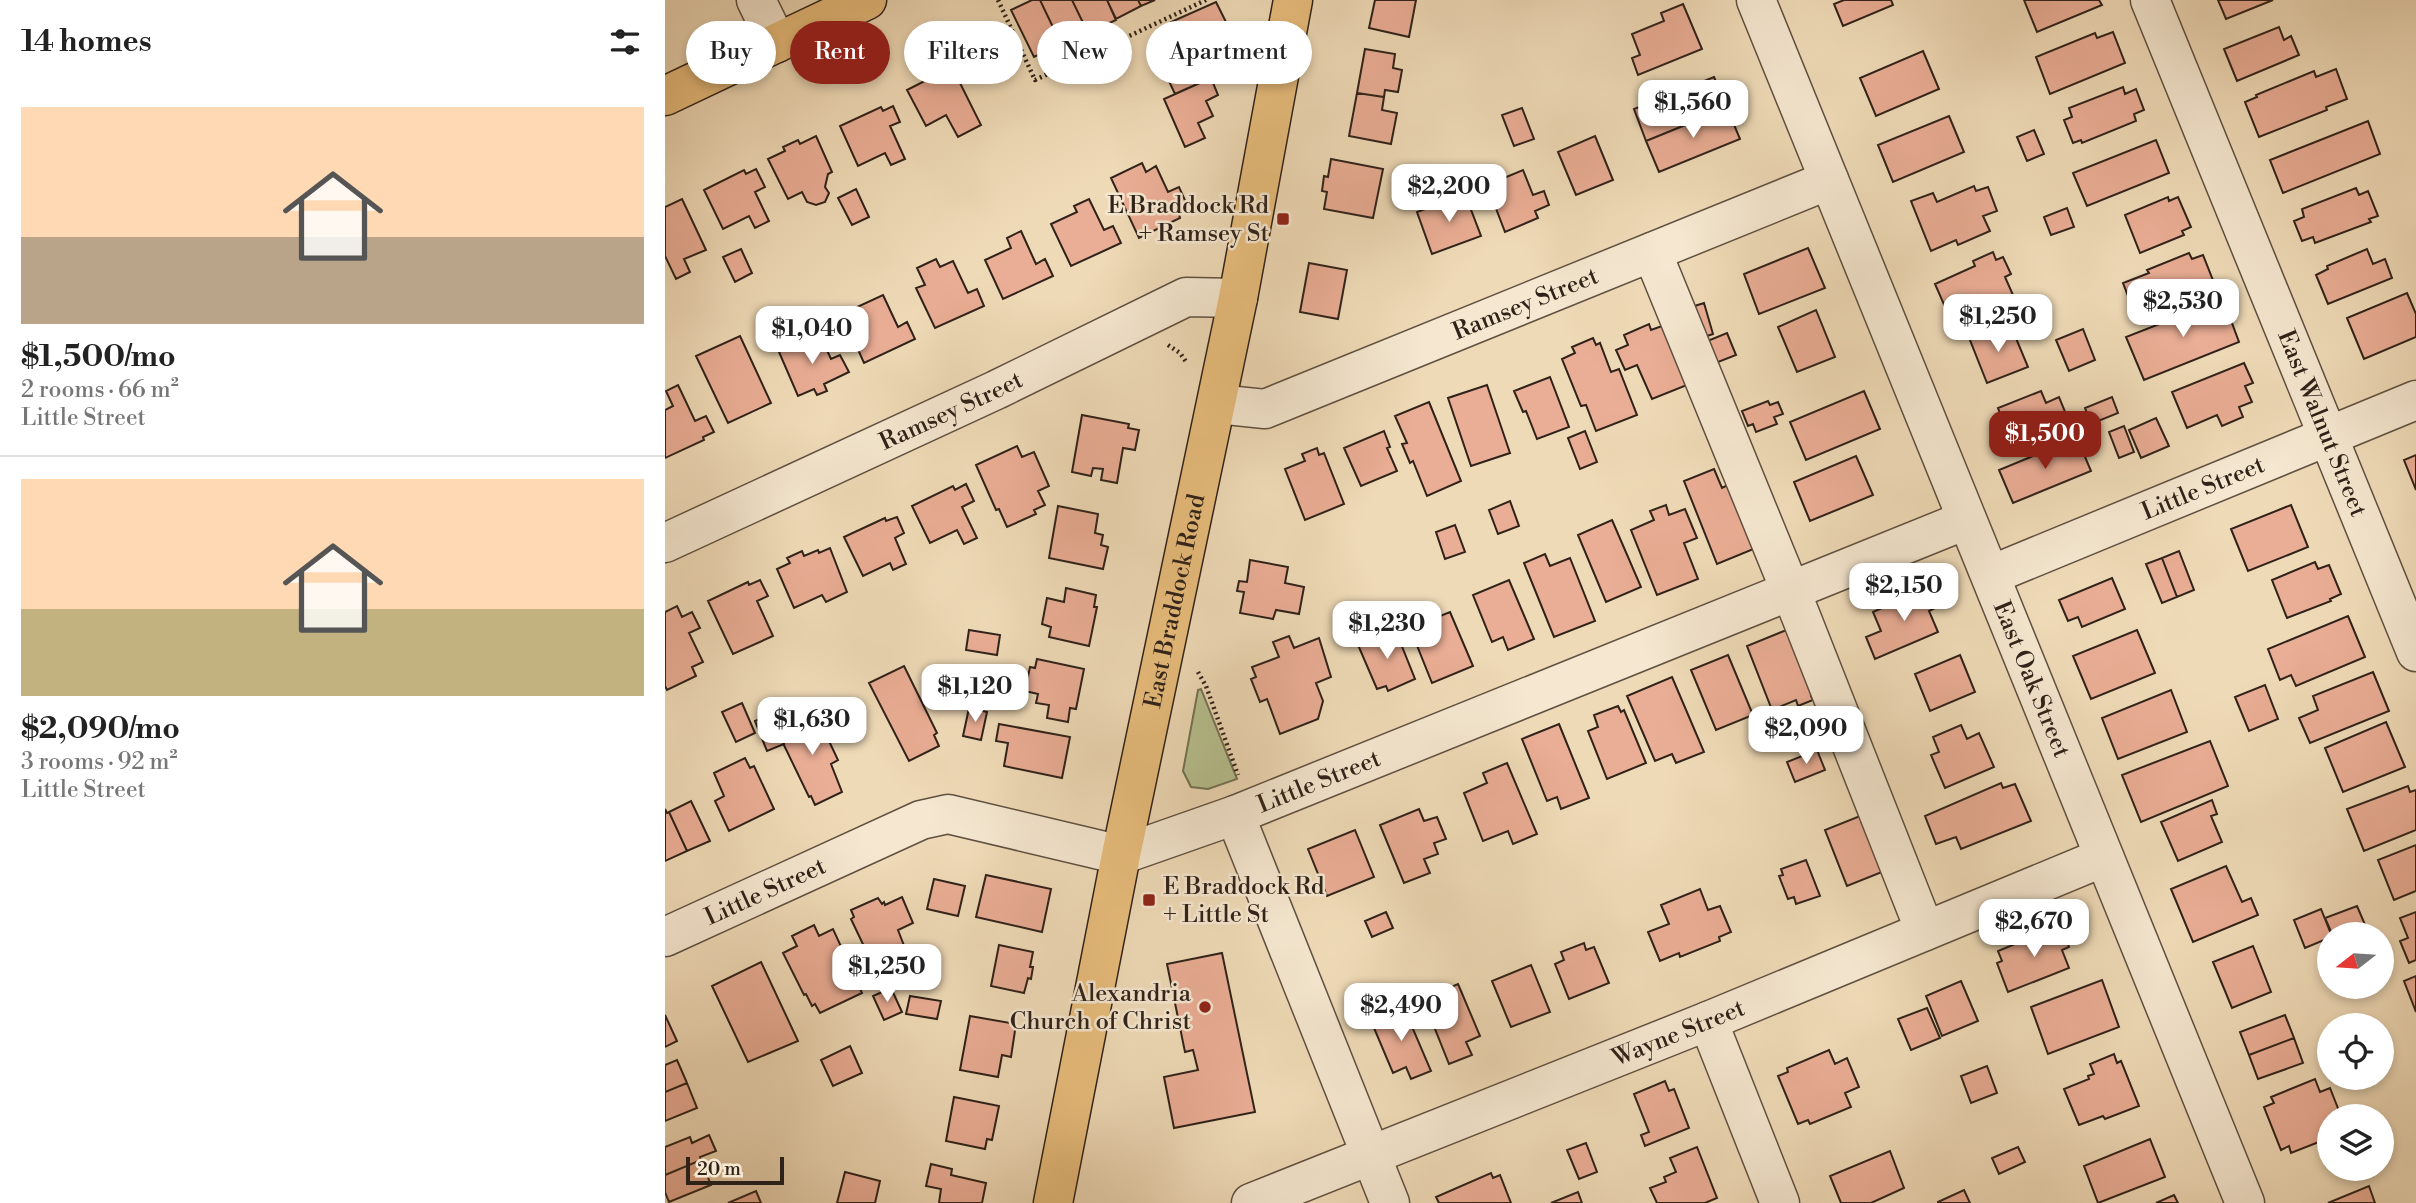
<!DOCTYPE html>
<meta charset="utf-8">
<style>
:root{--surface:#fff;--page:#f2f2f2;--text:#222;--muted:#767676;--line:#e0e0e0;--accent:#8f2418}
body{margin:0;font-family:"Libre Bodoni",serif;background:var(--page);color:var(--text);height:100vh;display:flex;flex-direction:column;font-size:26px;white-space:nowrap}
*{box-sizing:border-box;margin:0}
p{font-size:23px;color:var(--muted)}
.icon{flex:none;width:38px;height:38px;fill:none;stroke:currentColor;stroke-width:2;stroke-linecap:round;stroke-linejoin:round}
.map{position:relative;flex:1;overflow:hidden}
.side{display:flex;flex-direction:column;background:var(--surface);width:665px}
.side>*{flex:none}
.hud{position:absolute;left:21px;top:21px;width:665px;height:63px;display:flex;gap:14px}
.needle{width:46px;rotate:253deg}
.fabs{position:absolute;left:1652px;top:922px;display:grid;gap:14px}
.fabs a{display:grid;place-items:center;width:77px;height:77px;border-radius:50%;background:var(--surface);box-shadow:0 4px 10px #0003;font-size:35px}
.scale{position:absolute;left:21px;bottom:18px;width:98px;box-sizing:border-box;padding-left:7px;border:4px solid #2f2219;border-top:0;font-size:19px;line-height:24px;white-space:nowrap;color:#2f2219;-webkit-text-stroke:5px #f5e7d0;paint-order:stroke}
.price{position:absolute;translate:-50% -60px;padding:0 16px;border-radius:14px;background:#fff;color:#222;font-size:23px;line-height:46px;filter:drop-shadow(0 2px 4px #0008)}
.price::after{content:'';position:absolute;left:50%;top:42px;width:21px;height:16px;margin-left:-10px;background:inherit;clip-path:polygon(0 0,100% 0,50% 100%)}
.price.on{background:var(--accent);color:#fff}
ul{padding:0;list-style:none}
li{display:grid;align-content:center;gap:14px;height:371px;padding:0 21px}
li+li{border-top:2px solid var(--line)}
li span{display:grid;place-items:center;height:217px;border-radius:0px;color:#555}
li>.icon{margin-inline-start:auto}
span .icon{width:126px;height:126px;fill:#fffc;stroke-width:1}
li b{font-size:30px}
h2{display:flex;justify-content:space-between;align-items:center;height:84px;padding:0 21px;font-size:30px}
.pill{padding:0 24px;border-radius:32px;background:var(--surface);box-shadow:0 4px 10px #0003;font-size:24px;line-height:63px}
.pill.on{background:var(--accent);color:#fff}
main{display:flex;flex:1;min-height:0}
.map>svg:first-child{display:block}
.green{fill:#b7c08f;stroke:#737154;stroke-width:2}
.building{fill:#eaad95;stroke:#2f2219;stroke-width:2}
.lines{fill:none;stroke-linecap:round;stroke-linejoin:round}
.minor-casing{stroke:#5f5040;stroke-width:41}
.major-casing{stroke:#2f2219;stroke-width:41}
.path{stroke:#2f2219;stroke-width:4.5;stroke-dasharray:2 3.5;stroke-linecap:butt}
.minor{stroke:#f5e7d0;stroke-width:38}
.major{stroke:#e8bd7c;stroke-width:38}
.poi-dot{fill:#8f2418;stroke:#f5e7d0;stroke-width:2.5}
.labels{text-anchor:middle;stroke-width:5;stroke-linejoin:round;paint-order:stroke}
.poi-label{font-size:24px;fill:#2f2219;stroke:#f5e7d0;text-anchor:end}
.street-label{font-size:24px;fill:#2f2219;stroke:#f5e7d0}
</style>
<main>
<section class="side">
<h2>14 homes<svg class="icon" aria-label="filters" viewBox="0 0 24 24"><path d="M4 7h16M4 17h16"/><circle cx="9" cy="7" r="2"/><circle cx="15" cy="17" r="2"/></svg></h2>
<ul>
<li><span style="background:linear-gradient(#ffd9b3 60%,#b9a48a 0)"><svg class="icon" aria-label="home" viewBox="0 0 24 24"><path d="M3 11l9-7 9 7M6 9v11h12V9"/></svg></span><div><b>$1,500/mo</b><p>2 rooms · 66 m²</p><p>Little Street</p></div></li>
<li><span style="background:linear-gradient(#ffd9b3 60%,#c2b280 0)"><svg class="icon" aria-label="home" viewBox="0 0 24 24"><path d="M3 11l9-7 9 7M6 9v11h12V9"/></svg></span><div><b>$2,090/mo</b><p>3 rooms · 92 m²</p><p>Little Street</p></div></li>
</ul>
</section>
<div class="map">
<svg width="1751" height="1203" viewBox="0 0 1751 1203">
<rect width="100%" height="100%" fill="#efdab7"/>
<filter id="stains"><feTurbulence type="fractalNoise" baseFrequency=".00286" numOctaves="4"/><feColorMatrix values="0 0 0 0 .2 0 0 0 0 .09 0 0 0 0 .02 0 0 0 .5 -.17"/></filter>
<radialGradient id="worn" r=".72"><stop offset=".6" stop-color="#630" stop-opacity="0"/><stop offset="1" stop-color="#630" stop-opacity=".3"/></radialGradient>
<path class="green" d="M536,689L572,779L543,789L526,787L518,771L533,690Z"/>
<path class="building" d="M367,0H375L396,44L369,57L346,10Z
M375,0H407L423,33L397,46Z
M407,0H442L451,20L423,33Z
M442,0H473L476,6L451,19Z
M473,0H490L476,6Z
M710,0H751L744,37L704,28Z
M1179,0H1226L1228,5L1178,26L1169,4Z
M1359,0H1434L1437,5L1372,32Z
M1553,0H1608L1561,19Z
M551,2L565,30L519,51L506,22Z
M1018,4L1037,49L973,75L967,58L975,55L967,34L999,21L996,13Z
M1614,27L1619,40L1626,36L1634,55L1572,81L1559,49Z
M1448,32L1460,63L1385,94L1371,57L1430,33L1432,38Z
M544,40L559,72L510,94L495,62Z
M700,49L730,54L728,68L737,70L733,92L720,90L719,97L692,93Z
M1258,51L1274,89L1211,116L1195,78Z
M287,67L316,125L293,137L281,115L261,126L242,90Z
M1671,69L1682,99L1661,107L1662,110L1594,137L1580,102L1592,97L1591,95L1649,71L1651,77Z
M1049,77L1062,108L981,141L969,109Z
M546,78L553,95L541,101L548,116L533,123L540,138L520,147L499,99Z
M1458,87L1460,94L1471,89L1479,110L1469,114L1471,121L1417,143L1416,140L1408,143L1399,120L1407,117L1404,108Z
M692,93L719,97L717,110L732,113L726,144L684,136Z
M228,106L235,122L225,126L240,159L226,165L220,153L193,166L175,126L216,107L218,111Z
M857,108L869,139L849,146L837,115Z
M1062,108L1075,139L994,172L981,141Z
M1284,116L1299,152L1228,182L1213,145Z
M1703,121L1715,154L1618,193L1605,160Z
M1369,130L1379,154L1362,161L1352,137Z
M151,136L167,172L163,174L160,187L164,193L160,202L151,205L142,202L137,192L123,199L103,159L120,151L118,147L133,140L135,144Z
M930,136L948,180L911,195L893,152Z
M1491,140L1504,173L1422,206L1408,173Z
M666,159L718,169L708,218L659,209L662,192L657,191L659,176L663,177Z
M477,163L481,172L491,166L503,192L514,187L524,209L514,214L515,218L474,238L446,178Z
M91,169L100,187L90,192L104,221L90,228L84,216L58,229L39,190L79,170L81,174Z
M858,170L868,195L879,191L884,205L870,211L873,218L840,232L822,185Z
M1309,186L1311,191L1323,187L1332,211L1318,216L1325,231L1293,245L1291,240L1266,251L1246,201L1268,193L1272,202Z
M1691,188L1694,195L1703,191L1713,216L1704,219L1706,222L1650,243L1648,237L1637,241L1629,221L1639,217L1637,209Z
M191,189L204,217L187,225L173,198Z
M800,194L816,236L767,254L752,212Z
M1503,197L1504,201L1513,197L1526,227L1517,231L1519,235L1475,253L1460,215Z
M17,199L41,250L19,259L25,272L11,279L0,256V207Z
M424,199L439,230L448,226L456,243L406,266L386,224L412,212L409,206Z
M1402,208L1409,227L1386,235L1379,217Z
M356,231L371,264L380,259L388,276L338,299L320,260L346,248L342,238Z
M1143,248L1160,288L1094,314L1079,274Z
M76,249L87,273L70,282L58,257Z
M1702,249L1708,264L1720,259L1727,278L1663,304L1651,275L1663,269L1662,266Z
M1328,252L1331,260L1338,257L1346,274L1340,277L1348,295L1330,303L1327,298L1284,316L1270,284L1310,266L1308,261Z
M1524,253L1527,259L1538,255L1551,288L1472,319L1458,283L1484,273L1482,270Z
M271,259L275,267L288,261L303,293L312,289L319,306L270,328L251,288L260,285L252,268Z
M644,263L682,270L673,319L635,312Z
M1742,293L1751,314V337L1699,359L1682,318Z
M218,295L233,327L242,322L250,339L199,363L177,314Z
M1558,299L1574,342L1479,380L1461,337Z
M1039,303L1048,334L1030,340L1020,309Z
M1151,310L1170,357L1132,372L1113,327Z
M984,324L986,330L997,326L1022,385L987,399L972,365L960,370L951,350L963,345L959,335Z
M1323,328L1327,339L1348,331L1363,367L1322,383L1303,335Z
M1418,329L1430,360L1404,371L1391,340Z
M154,333L166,359L175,355L184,372L159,384L162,391L152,395L149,389L133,396L114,352Z
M1062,333L1071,355L1043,366L1035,344Z
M75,336L106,403L63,423L31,356Z
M928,338L931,345L935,343L946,372L954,369L972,415L931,431L921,405L916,406L897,359L910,353L907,347Z
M1579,363L1588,383L1580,386L1587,402L1574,407L1578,417L1557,426L1552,415L1522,428L1507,392Z
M885,377L904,427L872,439L861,411L858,412L849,391Z
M13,385L30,421L41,416L49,432L38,437L39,440L0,458V410L8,406L1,391Z
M822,385L845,453L806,466L783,398Z
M1199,391L1215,429L1141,460L1125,422Z
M1376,391L1381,403L1394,397L1403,419L1335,446L1327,426L1338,421L1333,408Z
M1447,397L1453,413L1426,424L1420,408Z
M1103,401L1105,405L1113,402L1118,414L1109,417L1112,424L1091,432L1088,424L1083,426L1077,411Z
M764,402L796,481L762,496L748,461L745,463L737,444L742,443L730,416Z
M417,415L464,424L463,428L474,430L470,450L458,448L452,483L436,480L438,469L428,468L426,476L407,472Z
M1491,418L1504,446L1476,458L1464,430Z
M1459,426L1469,452L1454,458L1444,432Z
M719,431L725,447L722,448L732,471L696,486L679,448Z
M920,431L932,462L915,469L903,438Z
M1412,438L1426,471L1348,503L1334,470Z
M352,446L357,457L369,452L384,486L373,491L380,505L369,510L371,514L342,527L334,509L331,510L311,465Z
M652,448L654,455L659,453L679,504L640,520L620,469L640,461L637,454Z
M1751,455V490L1739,460Z
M1191,456L1208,495L1145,521L1129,482Z
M1049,469L1057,488L1065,484L1091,548L1052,564L1019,481Z
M301,484L309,501L297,507L312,538L299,544L292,530L265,543L247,506L288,486L290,490Z
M845,501L854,526L833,534L824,510Z
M1001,505L1004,515L1020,509L1032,538L1019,543L1033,579L992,595L966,530L989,520L985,511Z
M1626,505L1643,547L1583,571L1566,529Z
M393,506L433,514L430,533L438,535L436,545L443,547L438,569L384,558Z
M232,517L239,533L230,538L241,564L228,570L225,563L198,576L179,537L220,518L221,521Z
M947,520L976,587L941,602L913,535Z
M790,525L800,552L780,559L771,532Z
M165,548L182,592L161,602L157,595L129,608L112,569L125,563L122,558L137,551L139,556L153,550L154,553Z
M1514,551L1529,590L1512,597L1497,558Z
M880,554L885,566L905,558L930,621L889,637L859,563Z
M1497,558L1512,597L1497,603L1481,564Z
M585,560L623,567L620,583L639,587L634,614L611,610L608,619L575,613L579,592L572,591L574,581L582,582Z
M1650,562L1653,569L1664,565L1676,594L1665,599L1666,601L1622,618L1607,580Z
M1447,578L1460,609L1417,627L1413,617L1403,621L1394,600Z
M95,580L103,596L92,601L108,636L68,654L43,601L83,582L84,585Z
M844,580L869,639L843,650L838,637L827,642L808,595Z
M1266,587L1274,606L1264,611L1273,632L1210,659L1201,637L1216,631L1208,612L1228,603L1227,599L1236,595L1237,599Z
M401,588L431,595L429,607H432L424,646L384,637L386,627L377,624L382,598L399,602Z
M12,606L17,617L27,612L35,628L24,633L38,662L27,667L31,676L2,690L0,686V612Z
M785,612L808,666L767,683L745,628Z
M1683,616L1700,657L1631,686L1626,675L1615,680L1603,649Z
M730,629L750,679L723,691L721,686L712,689L693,645Z
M1124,629L1151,694L1146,696L1148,700L1133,706L1131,700L1107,710L1082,646Z
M304,630L335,635L332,655L301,650Z
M1472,630L1490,673L1426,699L1408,656Z
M624,636L629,648L654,638L666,677L651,683L658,701L653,719L615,734L602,699L595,702L586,679L591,677L587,667L614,657L608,642Z
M1063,655L1088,715L1051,730L1026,670Z
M1295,655L1310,692L1265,711L1250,674Z
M372,659L419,669L411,709L405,708L403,722L382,718L384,705L371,703L373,694L360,691L365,667L370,668Z
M239,666L272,733L269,735L274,746L244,761L204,683Z
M1708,672L1724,711L1645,743L1634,718L1653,710L1648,696Z
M1007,677L1039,752L1011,763L1007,754L990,761L962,696Z
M1600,685L1613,719L1584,731L1570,697Z
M1506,690L1522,732L1453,759L1437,718Z
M77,703L90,733L71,742L57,712Z
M953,706L956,712L959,710L981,763L942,779L923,731L933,727L929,715Z
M304,708L322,712L316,740L298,736Z
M147,711L153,724L155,722L173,760L166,764L177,792L150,805L146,796L144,797L116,739L121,737L116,726Z
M106,714L119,744L102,751L90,721Z
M1721,722L1740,767L1678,792L1660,748Z
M334,724L405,737L397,778L339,766L343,743L331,741Z
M894,724L924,798L896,809L892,797L882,801L857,739Z
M1296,725L1302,739L1314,733L1329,767L1280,788L1266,755L1274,752L1268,737Z
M1545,741L1563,786L1476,822L1457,775Z
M1152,750L1160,770L1130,782L1122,762Z
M80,758L85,768L89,766L109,809L64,831L50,801L59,796L49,773Z
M842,763L872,834L848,844L843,831L818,841L799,793L822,783L818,773Z
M1336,783L1338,788L1350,784L1366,821L1296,849L1291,837L1271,844L1260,816Z
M1743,786L1745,792L1751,790V830L1699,851L1682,809Z
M1547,800L1552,814L1546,816L1557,842L1513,861L1496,822Z
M26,801L45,841L22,851L4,812Z
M0,809L2,813L4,812L22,851L0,861Z
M754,809L759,821L772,817L781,839L769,843L773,854L759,859L765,873L739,883L715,825Z
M1200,814L1222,870L1182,886L1160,830Z
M690,830L709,877L662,896L643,849Z
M1751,845V891L1729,900L1713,860Z
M1141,860L1155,896L1131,904L1129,897L1123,899L1114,876L1118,875L1116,869Z
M1561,866L1577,902L1586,898L1593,915L1528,942L1506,889Z
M321,875L386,889L377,932L311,917Z
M269,879L300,886L293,916L262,909Z
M1035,889L1043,910L1055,906L1066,932L1054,937L1055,941L1015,957L1014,953L995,961L983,932L1004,924L996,905Z
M237,897L248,923L233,930L243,956L214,969L208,957L205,959L186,919L189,917L186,910L213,898L217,904L219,902L220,905Z
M1692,906L1704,934H1667L1660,918Z
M1656,909L1666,934L1664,938L1640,948L1629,920Z
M721,912L728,928L707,937L700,921Z
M1751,912V960L1744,963L1735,941L1743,938L1735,918Z
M149,925L154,936L168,929L184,964L189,962L196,978L191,980L197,993L155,1013L150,1004L147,1006L141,994L139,995L118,953L132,946L127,936Z
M1396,925L1404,947L1397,950L1404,968L1343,992L1332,963L1337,961L1333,951Z
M919,943L921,950L929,947L944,983L904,999L890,964L899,960L896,952Z
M334,945L368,952L365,967H368L366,979L363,978L359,993L326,986Z
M1588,946L1606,992L1567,1008L1548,962Z
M557,953L590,1112L509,1128L499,1077L533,1070L528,1050L520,1052L502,964Z
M96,962L133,1041L83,1062L47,986Z
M866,965L885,1012L846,1027L827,981Z
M1751,976V1012L1739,981Z
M1437,980L1454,1027L1383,1054L1366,1007Z
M1296,981L1313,1021L1277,1036L1261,996Z
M793,984L815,1036L801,1042L807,1055L784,1064L758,999Z
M226,988L237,1012L219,1020L208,996Z
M245,996L276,1001L272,1019L241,1014Z
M735,1005L739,1016L742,1015L766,1071L746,1079L741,1067L728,1073L709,1028L713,1026L709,1015Z
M1262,1008L1275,1038L1246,1050L1233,1019Z
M0,1015L12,1041L0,1047Z
M1620,1015L1629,1038L1584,1055L1575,1032Z
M305,1016L351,1024L346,1057L337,1055L333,1077L295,1070Z
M1629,1038L1638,1063L1593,1079L1584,1055Z
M185,1046L197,1073L168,1086L156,1060Z
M1164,1050L1170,1064L1182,1058L1194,1087L1180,1093L1186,1107L1145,1124L1143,1120L1133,1124L1113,1076L1123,1072L1122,1068Z
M1449,1054L1452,1063L1456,1061L1474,1106L1440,1119L1438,1116L1414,1125L1399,1089L1424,1079L1423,1076L1429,1074L1425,1064Z
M12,1060L22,1083L0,1092V1065Z
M1322,1066L1332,1093L1306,1103L1296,1076Z
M1650,1079L1655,1092L1665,1088L1676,1116H1664V1138L1626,1153L1624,1146L1616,1150L1599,1107L1609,1103L1606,1097Z
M1000,1081L1004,1091L1009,1089L1024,1128L980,1146L976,1135L984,1132L969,1094Z
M22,1083L32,1108L0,1121V1092Z
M289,1097L334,1106L327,1140L322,1139L320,1149L281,1141Z
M44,1135L51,1151L35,1157L36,1160L0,1175V1147L25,1137L27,1143Z
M1485,1139L1500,1177L1433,1203L1419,1166Z
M921,1143L932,1172L914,1179L902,1150Z
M1032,1147L1052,1198L1040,1203H992L985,1188L1001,1182L999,1177L1011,1172L1005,1158Z
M1353,1147L1360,1162L1334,1174L1327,1158Z
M1225,1151L1239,1188L1206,1203H1176L1165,1176Z
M36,1160L46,1185L4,1202L0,1192V1175Z
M266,1164L287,1169L286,1175L321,1183L317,1203H274L276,1189L261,1186Z
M180,1172L215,1181L210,1203H172Z
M826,1173L828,1178L835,1175L846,1203H774L771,1197Z
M1704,1186L1710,1203H1663Z
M1299,1190L1305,1203H1273V1202Z
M91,1191L96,1203H63Z
M913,1192L917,1203H886Z
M1509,1195L1513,1203H1491Z"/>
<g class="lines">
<g class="minor-casing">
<g id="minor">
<path d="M91,0L112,43"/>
<path id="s1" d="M1091,0L1580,1203"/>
<path id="s2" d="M1485,0L1751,652"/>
<path d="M987,252L1135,614L1260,931"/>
<path id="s3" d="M552,404L600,409L1164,180"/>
<path id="s4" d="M0,543L331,390L521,297L573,298"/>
<path id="s5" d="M1326,575L1751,400"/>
<path d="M570,815L725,1203"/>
<path id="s6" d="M0,937L256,820L283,814L456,855L570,815L1301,520"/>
<path d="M1043,1021L1115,1203"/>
<path id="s7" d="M586,1203L1043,1021L1439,857"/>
</g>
</g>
<g class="major-casing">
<g id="major">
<path d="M0,96L202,0"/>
<path id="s8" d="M388,1203L456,855L573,298L628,0"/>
</g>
</g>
<path class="path" d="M333,0L370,80L541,0
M503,345L515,353L522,363
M533,672L541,686L573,775"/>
<use href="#minor" class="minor"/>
<use href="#major" class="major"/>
</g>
<g class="poi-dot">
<rect x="611" y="212" width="14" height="14" rx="3.5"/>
<rect x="477" y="893" width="14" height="14" rx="3.5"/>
<circle cx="540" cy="1007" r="7"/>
</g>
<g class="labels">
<g class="poi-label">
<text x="604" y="213">E Braddock Rd<tspan x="604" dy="28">+ Ramsey St</tspan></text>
<text x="498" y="894" text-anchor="start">E Braddock Rd<tspan x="498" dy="28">+ Little St</tspan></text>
<text x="526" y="1001">Alexandria<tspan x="526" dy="28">Church of Christ</tspan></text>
</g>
<g class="street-label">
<text dy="8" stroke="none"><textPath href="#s3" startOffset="329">Ramsey Street</textPath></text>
<text dy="8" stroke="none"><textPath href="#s4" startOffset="315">Ramsey Street</textPath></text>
<text dy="8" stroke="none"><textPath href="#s2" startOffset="457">East Walnut Street</textPath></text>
<text dy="8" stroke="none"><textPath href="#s5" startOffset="229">Little Street</textPath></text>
<text dy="8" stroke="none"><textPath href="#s8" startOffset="614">East Braddock Road</textPath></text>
<text dy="8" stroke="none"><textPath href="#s1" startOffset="733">East Oak Street</textPath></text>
<text dy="8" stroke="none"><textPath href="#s6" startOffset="698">Little Street</textPath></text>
<text dy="8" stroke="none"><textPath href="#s6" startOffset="110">Little Street</textPath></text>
<text dy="8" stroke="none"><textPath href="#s7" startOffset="460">Wayne Street</textPath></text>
</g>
</g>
<rect width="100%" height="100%" filter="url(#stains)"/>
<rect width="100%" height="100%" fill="url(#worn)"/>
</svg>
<div class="fabs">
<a><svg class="needle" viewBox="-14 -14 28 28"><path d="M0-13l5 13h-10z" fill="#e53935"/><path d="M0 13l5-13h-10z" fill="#767676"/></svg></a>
<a><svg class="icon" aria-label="locate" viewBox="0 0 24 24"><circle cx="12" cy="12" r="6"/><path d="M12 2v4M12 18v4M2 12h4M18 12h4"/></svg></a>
<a><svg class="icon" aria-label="layers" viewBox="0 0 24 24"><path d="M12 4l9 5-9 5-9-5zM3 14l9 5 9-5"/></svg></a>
</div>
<div class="scale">20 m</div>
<b class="price" style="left:1028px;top:140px">$1,560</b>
<b class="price" style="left:784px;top:224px">$2,200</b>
<b class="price" style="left:1518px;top:339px">$2,530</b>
<b class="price" style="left:1333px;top:354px">$1,250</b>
<b class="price" style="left:147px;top:366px">$1,040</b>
<b class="price on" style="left:1380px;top:471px">$1,500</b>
<b class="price" style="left:1239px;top:623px">$2,150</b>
<b class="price" style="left:722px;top:661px">$1,230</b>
<b class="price" style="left:310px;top:724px">$1,120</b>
<b class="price" style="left:147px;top:757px">$1,630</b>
<b class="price" style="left:1141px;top:766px">$2,090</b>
<b class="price" style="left:1369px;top:959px">$2,670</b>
<b class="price" style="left:222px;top:1004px">$1,250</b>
<b class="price" style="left:736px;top:1043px">$2,490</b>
<div class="hud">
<a class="pill">Buy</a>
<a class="pill on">Rent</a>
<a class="pill">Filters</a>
<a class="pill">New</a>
<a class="pill">Apartment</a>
</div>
</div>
</main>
